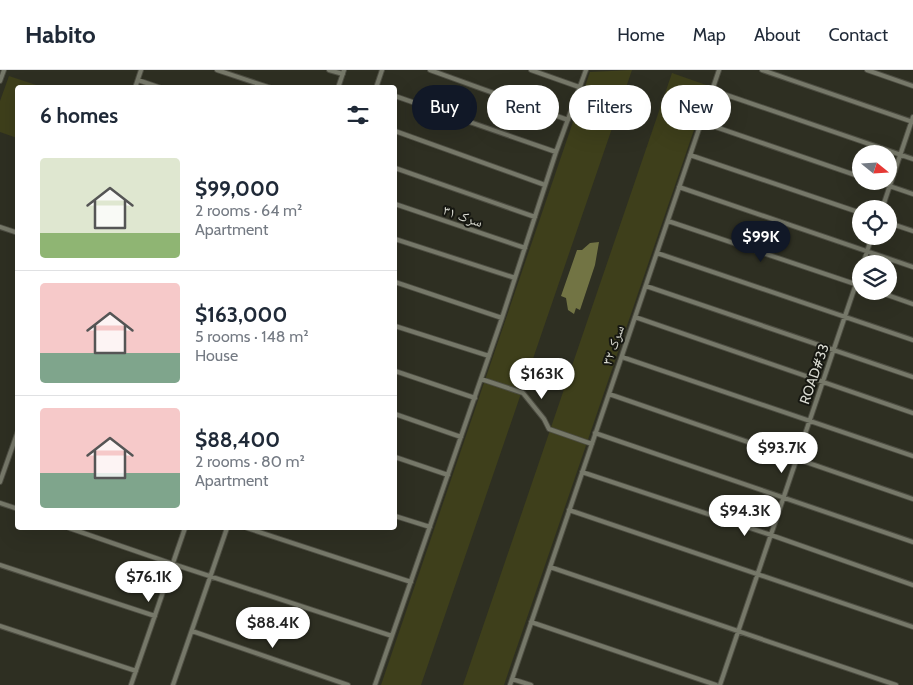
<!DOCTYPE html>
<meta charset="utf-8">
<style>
:root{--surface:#fff;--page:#f6f6f7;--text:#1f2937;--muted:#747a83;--line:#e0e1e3;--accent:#111827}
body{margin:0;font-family:Cabin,"Noto Naskh Arabic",sans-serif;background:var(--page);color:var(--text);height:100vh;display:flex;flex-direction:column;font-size:19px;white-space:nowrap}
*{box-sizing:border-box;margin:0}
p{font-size:16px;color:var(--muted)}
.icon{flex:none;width:28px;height:28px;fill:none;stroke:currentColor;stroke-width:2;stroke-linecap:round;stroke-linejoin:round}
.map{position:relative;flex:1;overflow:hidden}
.sheet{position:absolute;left:15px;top:15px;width:382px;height:445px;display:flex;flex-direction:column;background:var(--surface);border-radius:5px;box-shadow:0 5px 20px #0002}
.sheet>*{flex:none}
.top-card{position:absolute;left:412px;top:15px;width:425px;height:45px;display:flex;gap:10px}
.needle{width:32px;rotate:108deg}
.fabs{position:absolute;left:852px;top:75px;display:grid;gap:10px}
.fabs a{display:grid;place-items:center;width:45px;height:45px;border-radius:50%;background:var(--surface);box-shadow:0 5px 20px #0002;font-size:25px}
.price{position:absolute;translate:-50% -42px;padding:0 11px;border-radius:18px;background:#fff;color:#222;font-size:16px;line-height:32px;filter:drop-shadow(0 1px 2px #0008)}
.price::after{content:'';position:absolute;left:50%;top:30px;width:15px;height:11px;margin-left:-8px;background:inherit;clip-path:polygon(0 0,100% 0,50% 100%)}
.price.selected{background:var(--accent);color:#fff}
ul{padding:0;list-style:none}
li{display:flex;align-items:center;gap:15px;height:125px;padding:0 25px}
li+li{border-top:1px solid var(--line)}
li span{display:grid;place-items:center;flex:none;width:140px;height:100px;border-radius:5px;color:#555}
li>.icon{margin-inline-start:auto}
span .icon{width:60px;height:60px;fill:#fffc;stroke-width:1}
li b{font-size:21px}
h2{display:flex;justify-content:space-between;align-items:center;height:60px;padding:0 25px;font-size:21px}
.chip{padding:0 18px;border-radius:22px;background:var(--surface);box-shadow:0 5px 20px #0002;font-size:18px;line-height:45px}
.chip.selected{background:var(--accent);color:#fff}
header{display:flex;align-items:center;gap:30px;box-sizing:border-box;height:70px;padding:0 25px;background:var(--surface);border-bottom:1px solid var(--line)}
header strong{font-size:24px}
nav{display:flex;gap:28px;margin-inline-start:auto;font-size:18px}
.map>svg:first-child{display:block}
.green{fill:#3e3f1b}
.water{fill:#727444}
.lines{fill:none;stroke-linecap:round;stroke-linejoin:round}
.minor-casing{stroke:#4d4d42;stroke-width:6}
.minor{stroke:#767869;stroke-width:4}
.labels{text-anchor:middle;stroke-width:4;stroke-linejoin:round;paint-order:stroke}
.street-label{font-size:14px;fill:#d8d9d0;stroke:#161711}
</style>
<header>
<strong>Habito</strong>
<nav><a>Home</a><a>Map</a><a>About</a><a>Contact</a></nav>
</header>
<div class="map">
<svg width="913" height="615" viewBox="0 0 913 615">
<rect width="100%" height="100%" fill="#2e2f22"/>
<path class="green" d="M632,0L421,615H381L590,2Z
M672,3L709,16L504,615H463Z
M9,6L42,17L18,18L17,68L0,62V31Z"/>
<path class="water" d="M599,172L595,195L580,240L576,238L574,244L568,240L566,228L561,226L577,180H582L590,173Z"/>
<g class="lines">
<g class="minor-casing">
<path id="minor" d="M217,0L271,18
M329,0L343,4
M430,0L568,50
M531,0L579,17
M762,0L913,52
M867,0L913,16
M138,10L161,18
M0,11L4,0
M135,18L141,0
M338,18L344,0
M376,18L382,0
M712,20L913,89
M395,26L556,82
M701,52L861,107
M395,61L545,115
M690,85L861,143
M395,98L535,147
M875,111L913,124
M679,117L913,197
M395,134L525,178
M882,139L913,47
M668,151L861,216
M889,153L913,161
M0,157L18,163
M395,169L515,208
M657,183L913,270
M863,194L872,166
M395,212L502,248
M646,216L913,307
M876,221L913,234
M635,247L913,343
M395,256L489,286
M622,287L913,386
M395,301L475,328
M481,309L523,323L544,349L549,359L592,374
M609,324L913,429
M395,344L461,367
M595,363L913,472
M395,387L448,405
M582,402L771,465L913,515
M0,412L18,361
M0,433L18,439
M569,440L913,557
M395,446L430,457
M69,458L173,494L392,566
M247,458L411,512
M0,495L155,546
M550,497L896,615
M531,552L716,615
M0,556L136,601
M192,561L348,615
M512,609L531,615
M131,615L185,458
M173,615L227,458
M375,615L502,248L556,82L586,0
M510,615L719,0
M720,615L861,199"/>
</g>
<use href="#minor" class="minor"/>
</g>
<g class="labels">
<g class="street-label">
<text transform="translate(463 146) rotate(19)" y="5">سرک ۳۱</text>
<text transform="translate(613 275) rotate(-71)" y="5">سرک ۳۲</text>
<text transform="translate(814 304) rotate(-71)" y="5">ROAD#33</text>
</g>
</g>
</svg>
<div class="fabs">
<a><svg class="needle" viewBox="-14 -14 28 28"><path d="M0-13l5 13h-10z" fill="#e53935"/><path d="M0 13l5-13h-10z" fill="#747a83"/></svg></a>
<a><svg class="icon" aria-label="locate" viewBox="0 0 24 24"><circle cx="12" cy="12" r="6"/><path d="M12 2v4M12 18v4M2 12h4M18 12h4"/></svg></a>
<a><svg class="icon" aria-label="layers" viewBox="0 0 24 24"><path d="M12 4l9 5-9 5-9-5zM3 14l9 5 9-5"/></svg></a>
</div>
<b class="price selected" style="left:761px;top:193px">$99K</b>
<b class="price" style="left:542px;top:330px">$163K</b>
<b class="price" style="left:782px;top:404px">$93.7K</b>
<b class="price" style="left:745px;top:467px">$94.3K</b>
<b class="price" style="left:149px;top:533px">$76.1K</b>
<b class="price" style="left:273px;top:579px">$88.4K</b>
<div class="top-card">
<a class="chip selected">Buy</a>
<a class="chip">Rent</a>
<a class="chip">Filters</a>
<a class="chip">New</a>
</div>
<section class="sheet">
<h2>6 homes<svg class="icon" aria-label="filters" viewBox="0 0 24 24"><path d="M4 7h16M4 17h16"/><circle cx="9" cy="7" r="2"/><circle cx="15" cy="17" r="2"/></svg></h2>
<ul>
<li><span style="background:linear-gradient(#dfe7d0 75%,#8fb573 0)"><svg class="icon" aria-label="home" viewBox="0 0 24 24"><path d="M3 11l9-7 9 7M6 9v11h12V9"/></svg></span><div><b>$99,000</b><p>2 rooms · 64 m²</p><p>Apartment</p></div></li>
<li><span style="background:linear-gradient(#f6c9c9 70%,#7fa58c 0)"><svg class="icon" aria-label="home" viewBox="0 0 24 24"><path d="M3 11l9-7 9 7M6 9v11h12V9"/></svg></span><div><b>$163,000</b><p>5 rooms · 148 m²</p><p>House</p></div></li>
<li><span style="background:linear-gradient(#f6c9c9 65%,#7fa58c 0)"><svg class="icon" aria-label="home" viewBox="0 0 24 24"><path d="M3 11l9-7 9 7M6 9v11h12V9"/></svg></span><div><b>$88,400</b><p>2 rooms · 80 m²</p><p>Apartment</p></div></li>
</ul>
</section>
</div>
